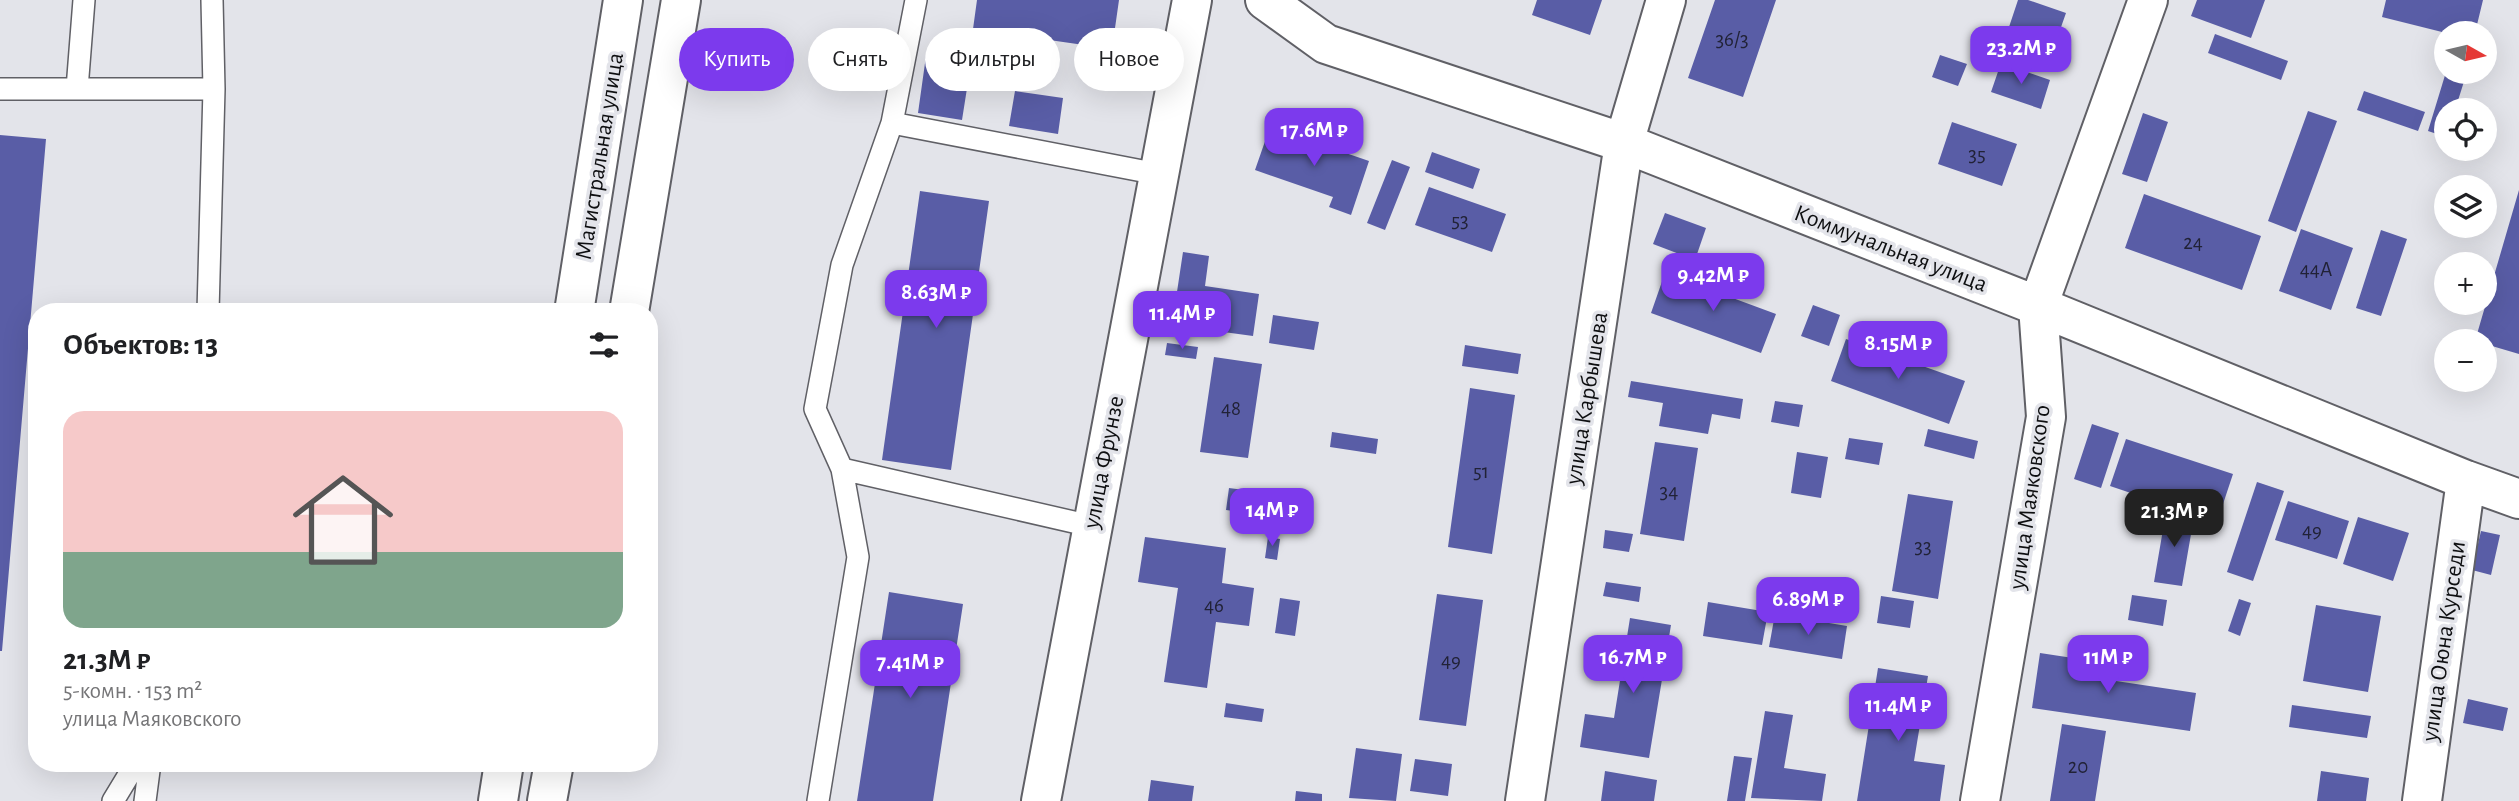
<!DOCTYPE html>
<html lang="ru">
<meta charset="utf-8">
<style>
:root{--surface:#fff;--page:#f2f2f2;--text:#202124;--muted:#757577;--accent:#7c3aed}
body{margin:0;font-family:"Alegreya Sans",sans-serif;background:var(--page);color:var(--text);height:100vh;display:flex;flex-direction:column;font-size:26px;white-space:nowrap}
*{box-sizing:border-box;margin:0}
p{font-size:23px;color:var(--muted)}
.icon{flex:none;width:38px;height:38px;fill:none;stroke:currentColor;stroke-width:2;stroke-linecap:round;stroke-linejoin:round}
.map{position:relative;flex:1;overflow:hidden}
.details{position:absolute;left:28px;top:303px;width:630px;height:469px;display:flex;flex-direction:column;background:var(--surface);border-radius:28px;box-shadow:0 7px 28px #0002}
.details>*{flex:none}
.guide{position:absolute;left:679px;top:28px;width:665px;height:63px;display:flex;gap:14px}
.needle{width:46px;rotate:98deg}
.fabs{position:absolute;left:2434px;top:21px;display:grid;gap:14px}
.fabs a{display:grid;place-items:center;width:63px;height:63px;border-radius:50%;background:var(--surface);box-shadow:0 7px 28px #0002;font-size:35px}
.price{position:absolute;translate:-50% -60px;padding:0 16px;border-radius:14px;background:var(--accent);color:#fff;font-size:23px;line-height:46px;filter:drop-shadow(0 2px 4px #0008)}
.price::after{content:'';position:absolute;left:50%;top:42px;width:21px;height:16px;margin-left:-10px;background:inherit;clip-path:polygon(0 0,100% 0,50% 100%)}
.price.current{background:#222;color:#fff}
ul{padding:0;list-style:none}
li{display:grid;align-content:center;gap:14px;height:371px;padding:0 35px}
li span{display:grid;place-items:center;height:217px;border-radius:21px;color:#555}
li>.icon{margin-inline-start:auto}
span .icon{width:126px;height:126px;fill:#fffc;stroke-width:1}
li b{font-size:30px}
h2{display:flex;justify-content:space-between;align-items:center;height:84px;padding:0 35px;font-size:30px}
.chip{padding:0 24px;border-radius:32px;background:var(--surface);box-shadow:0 7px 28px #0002;font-size:24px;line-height:63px}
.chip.current{background:var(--accent);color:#fff}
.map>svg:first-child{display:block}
.building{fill:#595da6}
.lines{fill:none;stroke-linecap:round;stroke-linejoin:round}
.lane-casing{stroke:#606066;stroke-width:24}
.street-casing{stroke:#606066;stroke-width:42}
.secondary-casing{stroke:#606066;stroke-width:42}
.lane{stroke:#fff;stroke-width:21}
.street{stroke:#fff;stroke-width:38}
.secondary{stroke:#fff;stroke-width:38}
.labels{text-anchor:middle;stroke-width:7;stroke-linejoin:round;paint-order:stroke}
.number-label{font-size:21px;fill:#212236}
.street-label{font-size:24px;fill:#0e0f11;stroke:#e3e4ea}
</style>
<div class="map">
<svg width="2519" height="801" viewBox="0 0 2519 801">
<rect width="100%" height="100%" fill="#e3e4ea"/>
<path class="building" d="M977,0H1119L1112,49L973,29Z
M1537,0H1602L1590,35L1532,15Z
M1715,0H1776L1743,97L1688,78Z
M2018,0H2028L2066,13L2048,64L2002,48Z
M2197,0H2265L2251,38L2191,16Z
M2386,0H2483L2475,33H2446L2382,17Z
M2215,34L2288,61L2281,80L2208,53Z
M1940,55L1967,64L1958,86L1932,77Z
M926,56L971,63L962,120L918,113Z
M2001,63L2050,80L2041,109L1991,92Z
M2446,72H2467L2455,110H2446V137L2428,131Z
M1015,91L1063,98L1058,134L1009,126Z
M2364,91L2425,112L2418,131L2357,110Z
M2308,111L2337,121L2296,232L2268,221Z
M2143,113L2168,122L2147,182L2122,174Z
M1952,122L2017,144L2002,186L1938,164Z
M1270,127L1369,161L1351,215L1329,207L1333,197L1255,170Z
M0,135L46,139L2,651H0Z
M1432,152L1480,169L1473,189L1425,172Z
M1392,160L1410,167L1385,230L1367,223Z
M1429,187L1506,214L1492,252L1415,225Z
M2519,190V354L2475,341Z
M920,191L989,201L951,470L882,460Z
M2144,194L2261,236L2242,290L2125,248Z
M1665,213L1706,228L1695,260L1653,244Z
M2301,229L2353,248L2331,310L2279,291Z
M2381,230L2407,239L2381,316L2356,308Z
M1183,252L1209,256L1205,286L1259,294L1253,336L1172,325Z
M1665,273L1776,314L1761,353L1651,313Z
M1813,305L1840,315L1829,346L1801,336Z
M1273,315L1319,322L1314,350L1269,343Z
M1846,339L1965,381L1949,424L1831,381Z
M1167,343L1198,347L1196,359L1165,355Z
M1465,345L1521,354L1518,374L1462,366Z
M1214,357L1262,364L1248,458L1200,452Z
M1631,381L1743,399L1740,419L1712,414L1708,434L1659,426L1663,403L1628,397Z
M1470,388L1515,395L1492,554L1448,547Z
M1775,401L1803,405L1799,427L1771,422Z
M2092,424L2119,433L2101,488L2074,479Z
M1928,429L1978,441L1974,459L1924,446Z
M1332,432L1378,439L1376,454L1330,447Z
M1849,438L1883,443L1879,465L1845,459Z
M2126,439L2233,474L2217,522L2110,486Z
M1655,442L1698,448L1684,541L1640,534Z
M1797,452L1828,457L1821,498L1791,493Z
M2257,482L2284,491L2253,581L2227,572Z
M1229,488L1259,492L1256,514L1226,510Z
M1908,494L1953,501L1938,599L1892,591Z
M2288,501L2349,521L2337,559L2275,540Z
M2166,512L2194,517L2182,586L2154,582Z
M2358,517L2409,533L2393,581L2343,564Z
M1605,530L1633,534L1629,552L1603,548Z
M2481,531L2500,535L2491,575L2472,570Z
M1145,537L1226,548L1222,583L1254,588L1249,626L1216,622L1207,688L1164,682L1178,588L1138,582Z
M1268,537L1280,539L1277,560L1265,558Z
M1606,582L1641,587L1639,602L1603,596Z
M889,592L963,604L933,801H857Z
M1437,594L1483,600L1466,726L1419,720Z
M2132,595L2167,600L2163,626L2128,620Z
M1881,596L1914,601L1910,628L1877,623Z
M1280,598L1300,601L1295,636L1275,633Z
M2239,599L2251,603L2240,636L2228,631Z
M1708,602L1768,612L1762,645L1703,636Z
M2316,605L2381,616L2368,692L2303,681Z
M1775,614L1847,626L1842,659L1769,647Z
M1630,618L1671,625L1649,758L1580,747L1585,714L1614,718Z
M2040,653L2119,665L2116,681L2196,693L2190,731L2032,708Z
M1878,668L1928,676L1914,761L1945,765L1940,801H1857Z
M2468,699L2508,708L2503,731L2463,723Z
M1226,703L1264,709L1262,722L1224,717Z
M2292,705L2371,716L2367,738L2289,727Z
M1765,711L1793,715L1784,768L1826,774L1822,801L1751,798Z
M2062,724L2106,731L2095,801H2050Z
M1356,748L1402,754L1396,801L1349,798Z
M1734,756L1752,758L1745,801H1727Z
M1415,759L1452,764L1448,796L1410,791Z
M1605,771L1657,780L1654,801H1601Z
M2321,771L2369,778L2366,801H2317Z
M1151,780L1194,786L1192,801H1148Z
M1296,791L1322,794V801H1295Z"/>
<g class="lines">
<g class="lane-casing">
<path id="lane" d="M0,89H214
M77,89L84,0
M892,123L1158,174
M208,312L214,89L212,0
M842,469L1091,526
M113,801L136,763
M145,801L150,763
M818,801L858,557L842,469L815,409L842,265L892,123L916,0"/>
</g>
<g class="street-casing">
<path id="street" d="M1265,0L1326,44L1624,143L2038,306L2466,480L2519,499
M1041,801L1192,0
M1525,801L1624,143L1666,0
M1980,801L2046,417L2038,306L2148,0
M2422,801L2466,480"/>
</g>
<g class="secondary-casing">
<path id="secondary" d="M574,312L623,0
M629,312L681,0
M498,801L504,763
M547,801L554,763"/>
</g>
<use href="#lane" class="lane"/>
<use href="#street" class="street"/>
<use href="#secondary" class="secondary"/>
</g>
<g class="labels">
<g class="number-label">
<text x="1732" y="46">36/3</text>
<text x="1977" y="161">35</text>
<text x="1460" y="227">53</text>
<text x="2193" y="249">24</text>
<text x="2316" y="276">44А</text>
<text x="1231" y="415">48</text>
<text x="1481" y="478">51</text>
<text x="1669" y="498">34</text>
<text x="2312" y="537">49</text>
<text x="1923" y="553">33</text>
<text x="1214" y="612">46</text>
<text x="1451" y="667">49</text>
<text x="2078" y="773">20</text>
</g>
<g class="street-label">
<text transform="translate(599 156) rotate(-81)" y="8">Магистральная улица</text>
<text transform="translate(1891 248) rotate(21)" y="8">Коммунальная улица</text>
<text transform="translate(1586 398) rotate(-81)" y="8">улица Карбышева</text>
<text transform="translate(1103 462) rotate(-79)" y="8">улица Фрунзе</text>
<text transform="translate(2029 497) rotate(-82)" y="8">улица Маяковского</text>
<text transform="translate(2443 641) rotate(-82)" y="8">улица Оюна Курседи</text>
</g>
</g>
</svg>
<div class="fabs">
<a><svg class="needle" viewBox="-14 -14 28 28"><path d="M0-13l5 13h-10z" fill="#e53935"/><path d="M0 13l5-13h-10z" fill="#757577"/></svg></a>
<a><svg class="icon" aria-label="locate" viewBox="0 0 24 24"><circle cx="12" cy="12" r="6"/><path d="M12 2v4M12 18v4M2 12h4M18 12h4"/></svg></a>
<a><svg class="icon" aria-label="layers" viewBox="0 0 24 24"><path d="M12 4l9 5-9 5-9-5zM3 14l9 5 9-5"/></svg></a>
<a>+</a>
<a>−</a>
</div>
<b class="price" style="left:2021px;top:86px">23.2M ₽</b>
<b class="price" style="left:1314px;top:168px">17.6M ₽</b>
<b class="price" style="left:1713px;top:313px">9.42M ₽</b>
<b class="price" style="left:936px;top:330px">8.63M ₽</b>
<b class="price" style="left:1182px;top:351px">11.4M ₽</b>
<b class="price" style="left:1898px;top:381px">8.15M ₽</b>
<b class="price" style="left:1272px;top:548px">14M ₽</b>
<b class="price current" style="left:2174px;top:549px">21.3M ₽</b>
<b class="price" style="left:1808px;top:637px">6.89M ₽</b>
<b class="price" style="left:1633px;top:695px">16.7M ₽</b>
<b class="price" style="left:2108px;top:695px">11M ₽</b>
<b class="price" style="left:910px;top:700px">7.41M ₽</b>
<b class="price" style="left:1898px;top:743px">11.4M ₽</b>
<div class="guide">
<a class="chip current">Купить</a>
<a class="chip">Снять</a>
<a class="chip">Фильтры</a>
<a class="chip">Новое</a>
</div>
<section class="details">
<h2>Объектов: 13<svg class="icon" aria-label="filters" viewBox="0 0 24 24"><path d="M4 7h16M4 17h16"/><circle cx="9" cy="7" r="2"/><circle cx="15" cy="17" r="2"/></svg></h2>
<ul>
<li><span style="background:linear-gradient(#f6c9c9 65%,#7fa58c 0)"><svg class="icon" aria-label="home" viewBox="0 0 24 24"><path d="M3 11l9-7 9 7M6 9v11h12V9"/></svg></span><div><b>21.3M ₽</b><p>5-комн. · 153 m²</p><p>улица Маяковского</p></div></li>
</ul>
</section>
</div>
